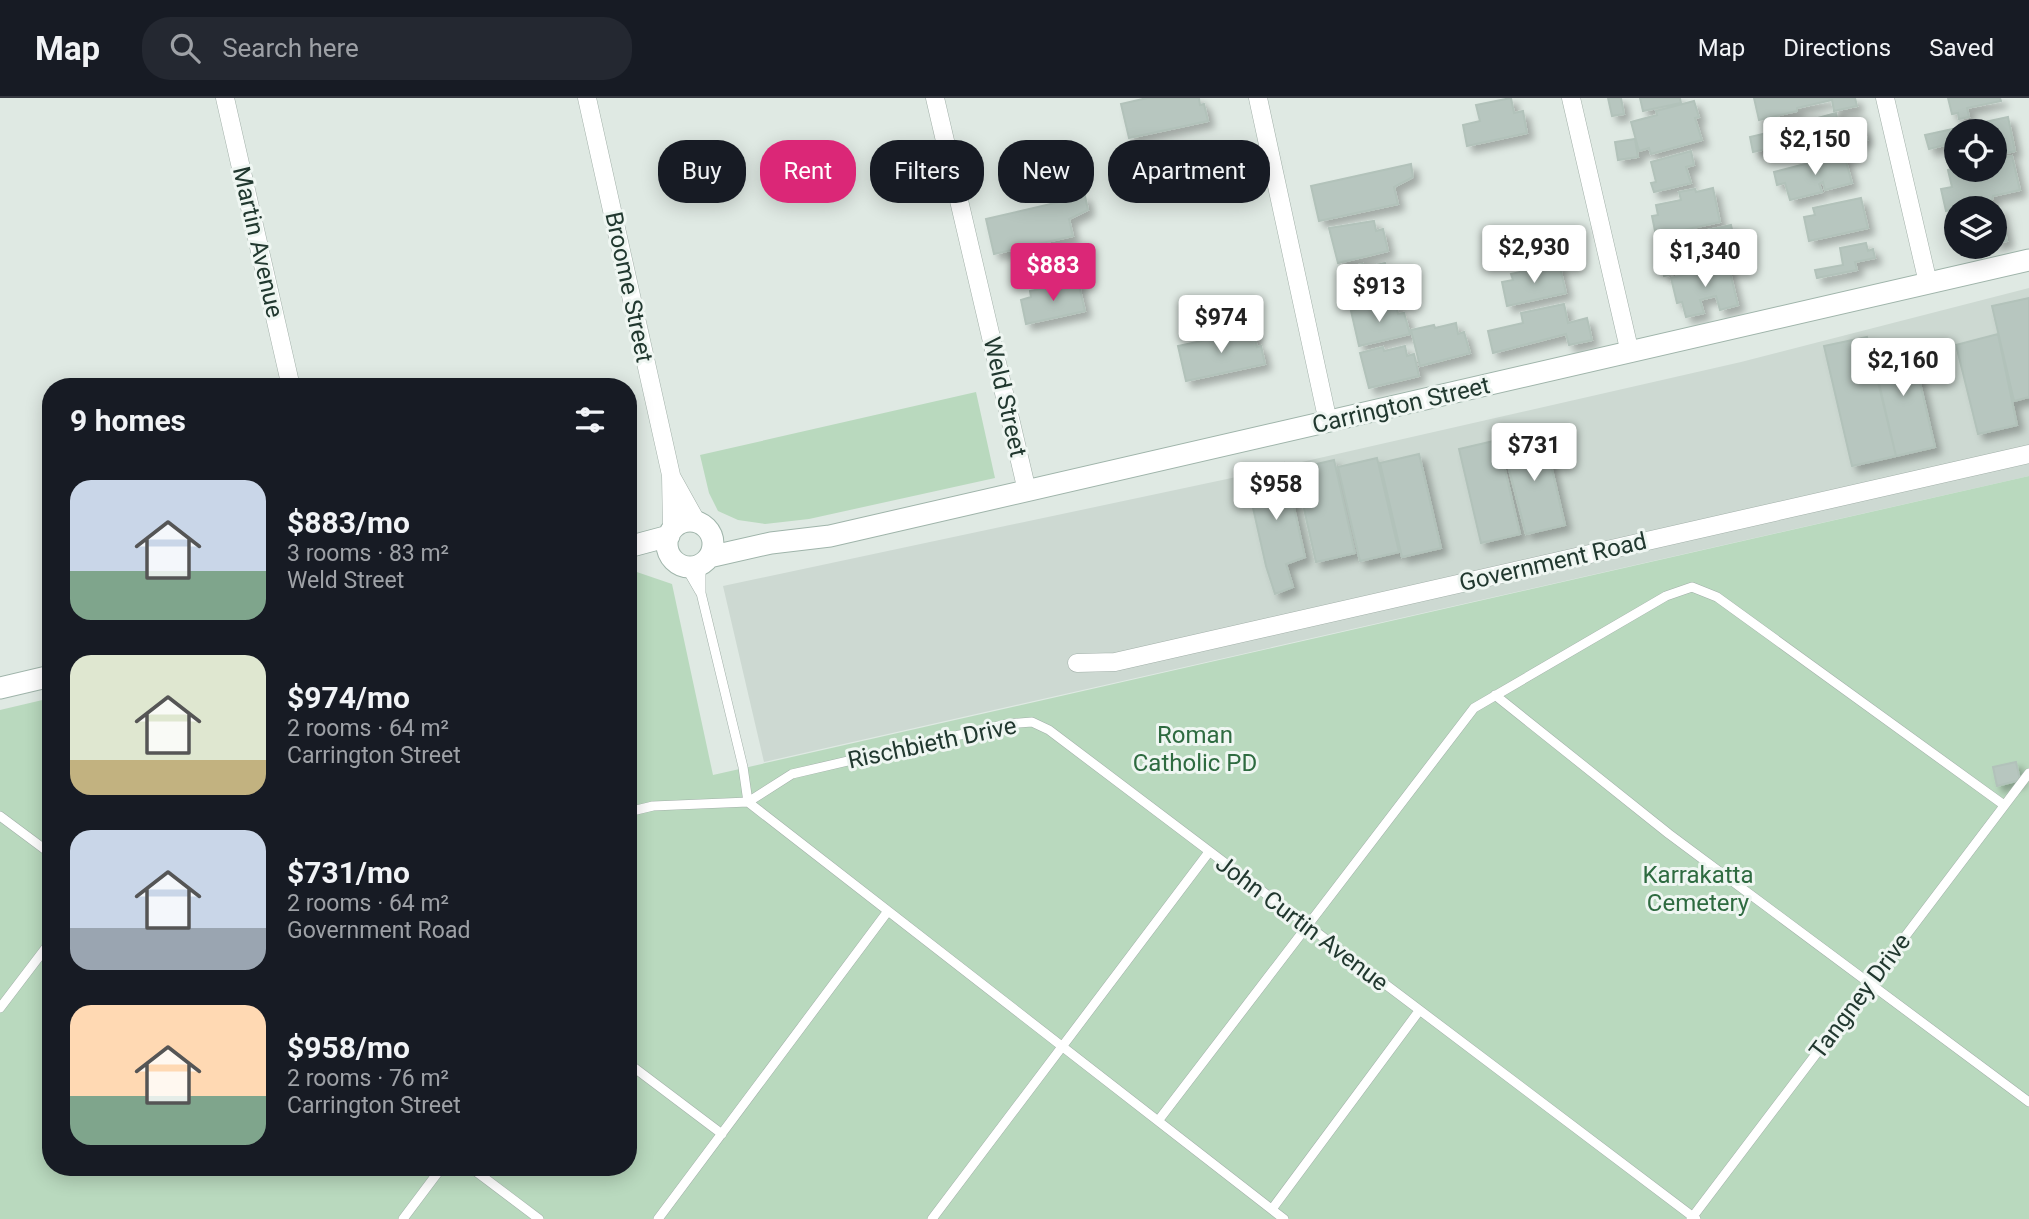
<!DOCTYPE html>
<meta charset="utf-8">
<style>
:root{--surface:#171b24;--page:#242831;--text:#f1f3f6;--muted:#9ea1a6;--line:#363941;--accent:#db2777}
body{margin:0;font-family:Roboto,sans-serif;background:var(--page);color:var(--text);height:100vh;display:flex;flex-direction:column;font-size:26px;white-space:nowrap}
*{box-sizing:border-box;margin:0}
p{font-size:23px;color:var(--muted)}
.icon{flex:none;width:38px;height:38px;fill:none;stroke:currentColor;stroke-width:2;stroke-linecap:round;stroke-linejoin:round}
.map{position:relative;flex:1;overflow:hidden}
.side{position:absolute;left:42px;top:280px;width:595px;height:798px;display:flex;flex-direction:column;background:var(--surface);border-radius:28px;box-shadow:0 4px 18px #0003}
.side>*{flex:none}
.guide{position:absolute;left:658px;top:42px;width:665px;height:63px;display:flex;gap:14px}
.tools{position:absolute;left:1944px;top:21px;display:grid;gap:14px}
.tools a{display:grid;place-items:center;width:63px;height:63px;border-radius:50%;background:var(--surface);box-shadow:0 4px 18px #0003;font-size:35px}
.price{position:absolute;translate:-50% -60px;padding:0 16px;border-radius:7px;background:#fff;color:#222;font-size:23px;line-height:46px;filter:drop-shadow(0 2px 4px #0008)}
.price::after{content:'';position:absolute;left:50%;top:42px;width:21px;height:16px;margin-left:-10px;background:inherit;clip-path:polygon(0 0,100% 0,50% 100%)}
.price.on{background:var(--accent);color:#fff}
ul{padding:0;list-style:none}
li{display:flex;align-items:center;gap:21px;height:175px;padding:0 28px}
li span{display:grid;place-items:center;flex:none;width:196px;height:140px;border-radius:21px;color:#555}
li>.icon{margin-inline-start:auto}
span .icon{width:84px;height:84px;fill:#fffc;stroke-width:1}
li b{font-size:30px}
h2{display:flex;justify-content:space-between;align-items:center;height:84px;padding:0 28px;font-size:30px}
.tag{padding:0 24px;border-radius:28px;background:var(--surface);box-shadow:0 4px 18px #0003;font-size:24px;line-height:63px}
.tag.on{background:var(--accent);color:#fff}
header{display:flex;align-items:center;gap:42px;box-sizing:border-box;height:98px;padding:0 35px;background:var(--surface);border-bottom:2px solid var(--line)}
header strong{font-size:33px}
nav{display:flex;gap:38px;margin-inline-start:auto;font-size:24px}
.search{width:490px;height:63px;background:var(--page);display:flex;align-items:center;gap:18px;box-sizing:border-box;padding:0 24px;border-radius:28px;color:var(--muted);font-size:26px}
.map>svg:first-child{display:block}
.built{fill:#cdd9d2}
.green{fill:#b9d9be}
.building{fill:#b7c6bf;stroke:#b2c2ba;stroke-width:2;filter:url(#shadow)}
.lines{fill:none;stroke-linecap:round;stroke-linejoin:round}
.lane-casing{stroke:#a2b0a9;stroke-width:10}
.street-casing{stroke:#a2b0a9;stroke-width:19}
.secondary-casing{stroke:#9fb4aa;stroke-width:23}
.lane{stroke:#fff;stroke-width:9}
.street{stroke:#fff;stroke-width:18}
.secondary{stroke:#fff;stroke-width:21}
.labels{text-anchor:middle;stroke-width:6;stroke-linejoin:round;paint-order:stroke}
.street-label{font-size:24px;fill:#21382f;stroke:#eff6f2}
.park-label{font-size:24px;fill:#2e6b40;stroke:#eff6f2}
</style>
<header>
<strong>Map</strong>
<div class="search"><svg class="icon" aria-label="search" viewBox="0 0 24 24"><circle cx="10" cy="10" r="6"/><path d="M15 15l6 6"/></svg>Search here</div>
<nav><a>Map</a><a>Directions</a><a>Saved</a></nav>
</header>
<div class="map">
<svg width="2029" height="1121" viewBox="0 0 2029 1121">
<defs>
<filter id="shadow"><feDropShadow dx="6" dy="6" stdDeviation="3.5" flood-color="#0004"/></filter>
</defs>
<rect width="100%" height="100%" fill="#dfe9e3"/>
<path class="built" d="M2029,190V378L764,664L723,488L1227,381L1741,264Z"/>
<path class="green" d="M976,294L995,380L809,421L765,426L738,422L718,413L709,395L700,357Z
M2029,378V1121H0V612L51,600V1069H628V471L672,486L713,677Z"/>
<path class="building" d="M1147,0H1199L1200,7L1204,6L1208,23L1129,40L1121,6Z
M1511,0L1514,15L1523,13L1527,35L1467,48L1463,27L1480,23L1476,7Z
M1608,0H1621L1624,16L1612,18Z
M1640,0H1680L1681,5L1643,13Z
M1754,0H1855L1857,8L1834,13L1832,2L1797,10V13L1759,22Z
M1948,0H2000L2001,3L1967,10L1969,19L1959,21L1958,15L1952,16Z
M1694,3L1699,19L1695,20L1702,42L1651,56L1649,50L1639,53L1631,24L1657,17L1656,13Z
M1836,15L1838,24L1843,23L1846,35L1864,30L1867,42L1825,52L1824,47L1802,52L1804,57L1796,59L1793,45L1753,54L1750,39L1810,25V22Z
M2008,19L2015,53L1995,58V33H1956V66L1950,68L1945,47L1929,51L1925,37Z
M1635,41L1638,59L1618,62L1615,44Z
M1691,53L1694,67L1686,69L1691,85L1654,94L1651,85L1656,84L1651,64Z
M1844,56L1852,85L1825,92L1823,84L1819,86L1822,94L1790,102L1785,85L1777,87L1774,74Z
M2012,58L2020,92L1993,98L1992,102L1946,113L1941,91L1952,89L1948,72L1956,70L1995,72V61Z
M1411,66L1413,79L1394,89L1398,106L1319,123L1311,88Z
M1713,90L1720,124L1656,138L1652,118L1658,117L1656,107L1681,102L1679,94L1695,91L1696,94Z
M1085,98L1088,112L1069,121L1073,138L994,156L986,121Z
M1861,100L1868,130L1809,143L1804,119L1815,117L1813,110Z
M1999,109L2007,143L1995,145V110Z
M1374,123L1376,133L1383,131L1388,153L1338,165L1329,130Z
M1731,127L1735,144H1739L1743,161L1664,178L1657,143Z
M1866,145L1868,153L1873,151L1875,160L1855,164L1857,172L1817,180L1815,172L1843,167L1840,150Z
M1385,165L1388,175L1394,173L1399,194L1349,207L1341,171L1363,166L1364,170Z
M1559,165L1566,195L1507,208L1502,184L1513,182L1511,176Z
M1728,166L1738,207L1720,212L1716,198L1700,202L1704,215L1686,219L1682,204L1677,205L1671,180Z
M1078,183L1085,213L1026,226L1021,202L1031,199L1030,193Z
M2029,200V299L2014,303L1992,208Z
M1396,206L1398,216L1404,215L1410,236L1359,248L1351,213L1374,207L1375,211Z
M1564,206L1568,225L1587,220L1592,242L1569,247L1566,236L1493,255L1488,233L1523,225L1521,215Z
M1456,225L1458,236L1464,234L1470,255L1420,268L1411,232L1434,227L1435,230Z
M1253,232L1257,249L1261,248L1265,266L1186,283L1178,248Z
M1998,236L2017,327L1978,336L1956,247Z
M1867,239L1896,358L1852,368L1824,248Z
M1910,242L1935,349L1896,358L1871,251Z
M1405,248L1407,258L1414,256L1419,278L1369,290L1360,255L1383,249L1384,253Z
M1543,333L1565,427L1526,436L1504,352L1518,338Z
M1498,342L1520,436L1481,445L1459,351Z
M1419,356L1441,450L1402,459L1380,365Z
M1377,360L1399,454L1360,463L1338,369Z
M1334,362L1355,455L1316,464L1295,371Z
M1284,365L1305,459L1286,466L1293,489L1275,496L1266,468L1245,374Z
M2016,664L2020,682L1997,688L1993,669Z"/>
<g class="lines">
<g class="lane-casing">
<path id="lane" d="M701,466V495L743,669L748,704
M685,468L700,494
M1495,597L1669,736L2029,1004
M748,704L792,676L1007,626L1032,624L1049,632L1696,1121
M628,714L653,708L748,704L1284,1121
M0,718L51,756
M0,910L51,843
M628,965L722,1036
M1158,1023L1474,610L1666,498L1692,489L1717,499L2004,707
M470,1069L539,1121
M1272,1111L1419,913
M403,1121L442,1069
M658,1121L888,813
M932,1121L1209,754
M1691,1121L2029,675"/>
</g>
<g class="street-casing">
<path id="street" d="M225,0L291,289
M587,0L671,377L672,431
M935,0L1027,393
M1258,0L1328,324
M1571,0L1630,255
M1885,0L1928,185
M672,380L696,423
M1077,565L1115,564L2029,356"/>
</g>
<g class="secondary-casing">
<path id="secondary" d="M667 446a23 23 0 1 1 46 0a23 23 0 1 1-46 0Z
M628,449L669,438
M709,459L771,445L830,438L2029,162
M0,590L51,578"/>
</g>
<use href="#lane" class="lane"/>
<use href="#street" class="street"/>
<use href="#secondary" class="secondary"/>
</g>
<g class="labels">
<g class="street-label">
<text transform="translate(258 144) rotate(77)" y="8">Martin Avenue</text>
<text transform="translate(629 189) rotate(78)" y="8">Broome Street</text>
<text transform="translate(1005 299) rotate(77)" y="8">Weld Street</text>
<text transform="translate(1401 307) rotate(-13)" y="8">Carrington Street</text>
<text transform="translate(1553 464) rotate(-13)" y="8">Government Road</text>
<text transform="translate(932 645) rotate(-12)" y="8">Rischbieth Drive</text>
<text transform="translate(1302 825) rotate(37)" y="8">John Curtin Avenue</text>
<text transform="translate(1860 898) rotate(-53)" y="8">Tangney Drive</text>
</g>
<g class="park-label">
<text x="1195" y="645">Roman<tspan x="1195" dy="28">Catholic PD</tspan></text>
<text x="1698" y="785">Karrakatta<tspan x="1698" dy="28">Cemetery</tspan></text>
</g>
</g>
</svg>
<div class="tools">
<a><svg class="icon" aria-label="locate" viewBox="0 0 24 24"><circle cx="12" cy="12" r="6"/><path d="M12 2v4M12 18v4M2 12h4M18 12h4"/></svg></a>
<a><svg class="icon" aria-label="layers" viewBox="0 0 24 24"><path d="M12 4l9 5-9 5-9-5zM3 14l9 5 9-5"/></svg></a>
</div>
<b class="price" style="left:1815px;top:79px">$2,150</b>
<b class="price" style="left:1534px;top:187px">$2,930</b>
<b class="price" style="left:1705px;top:191px">$1,340</b>
<b class="price on" style="left:1053px;top:205px">$883</b>
<b class="price" style="left:1379px;top:226px">$913</b>
<b class="price" style="left:1221px;top:257px">$974</b>
<b class="price" style="left:1903px;top:300px">$2,160</b>
<b class="price" style="left:1534px;top:385px">$731</b>
<b class="price" style="left:1276px;top:424px">$958</b>
<div class="guide">
<a class="tag">Buy</a>
<a class="tag on">Rent</a>
<a class="tag">Filters</a>
<a class="tag">New</a>
<a class="tag">Apartment</a>
</div>
<section class="side">
<h2>9 homes<svg class="icon" aria-label="filters" viewBox="0 0 24 24"><path d="M4 7h16M4 17h16"/><circle cx="9" cy="7" r="2"/><circle cx="15" cy="17" r="2"/></svg></h2>
<ul>
<li><span style="background:linear-gradient(#c9d6e8 65%,#7fa58c 0)"><svg class="icon" aria-label="home" viewBox="0 0 24 24"><path d="M3 11l9-7 9 7M6 9v11h12V9"/></svg></span><div><b>$883/mo</b><p>3 rooms · 83 m²</p><p>Weld Street</p></div></li>
<li><span style="background:linear-gradient(#dfe7d0 75%,#c2b280 0)"><svg class="icon" aria-label="home" viewBox="0 0 24 24"><path d="M3 11l9-7 9 7M6 9v11h12V9"/></svg></span><div><b>$974/mo</b><p>2 rooms · 64 m²</p><p>Carrington Street</p></div></li>
<li><span style="background:linear-gradient(#c9d6e8 70%,#9aa5b1 0)"><svg class="icon" aria-label="home" viewBox="0 0 24 24"><path d="M3 11l9-7 9 7M6 9v11h12V9"/></svg></span><div><b>$731/mo</b><p>2 rooms · 64 m²</p><p>Government Road</p></div></li>
<li><span style="background:linear-gradient(#ffd9b3 65%,#7fa58c 0)"><svg class="icon" aria-label="home" viewBox="0 0 24 24"><path d="M3 11l9-7 9 7M6 9v11h12V9"/></svg></span><div><b>$958/mo</b><p>2 rooms · 76 m²</p><p>Carrington Street</p></div></li>
</ul>
</section>
</div>
